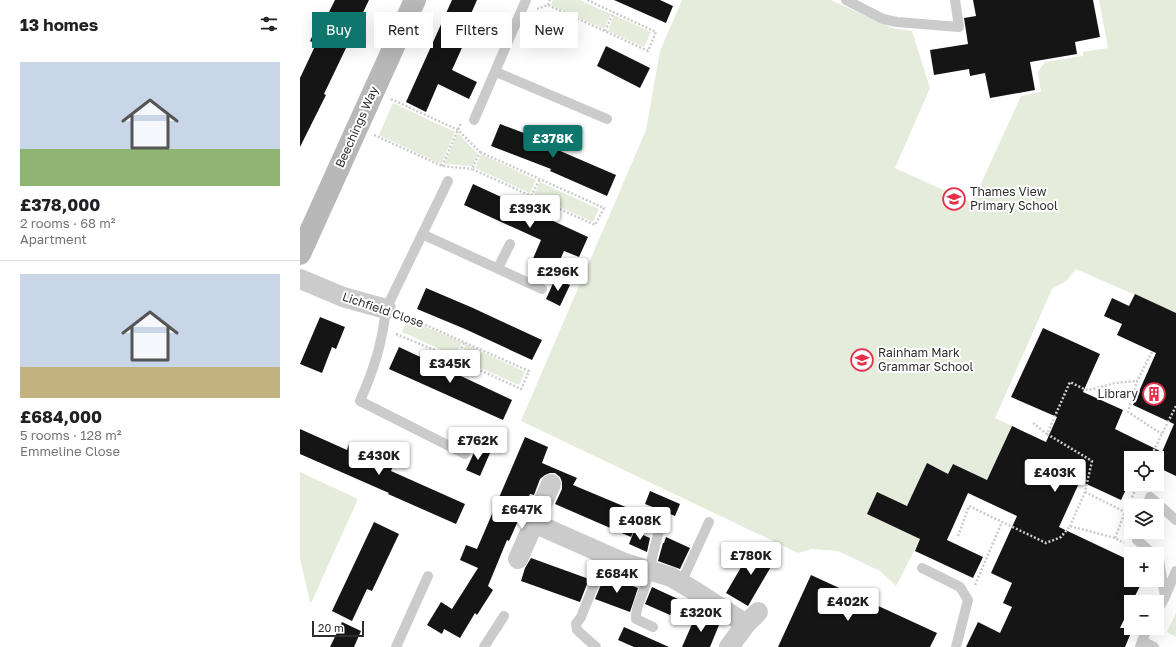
<!DOCTYPE html>
<meta charset="utf-8">
<style>
:root{--surface:#fff;--page:#f2f2f2;--text:#202124;--muted:#757577;--line:#e0e0e0;--accent:#0f766e}
body{margin:0;font-family:"Golos Text",sans-serif;background:var(--page);color:var(--text);height:100vh;display:flex;flex-direction:column;font-size:15px;white-space:nowrap}
*{box-sizing:border-box;margin:0}
p{font-size:13px;color:var(--muted)}
.icon{flex:none;width:22px;height:22px;fill:none;stroke:currentColor;stroke-width:2;stroke-linecap:round;stroke-linejoin:round}
.map{position:relative;flex:1;overflow:hidden}
.details{display:flex;flex-direction:column;background:var(--surface);width:300px}
.details>*{flex:none}
.top-card{position:absolute;left:12px;top:12px;width:380px;height:36px;display:flex;gap:8px}
.tools{position:absolute;left:824px;top:451px;display:grid;gap:8px}
.tools a{display:grid;place-items:center;width:40px;height:40px;border-radius:0px;background:var(--surface);box-shadow:0 4px 16px #0002;font-size:20px}
.scale{position:absolute;left:12px;bottom:10px;width:52px;box-sizing:border-box;padding-left:4px;border:2px solid #2e2e2e;border-top:0;font-size:11px;line-height:14px;white-space:nowrap;color:#2e2e2e;-webkit-text-stroke:3px #fff;paint-order:stroke}
.price{position:absolute;translate:-50% -34px;padding:0 9px;border-radius:4px;background:#fff;color:#222;font-size:13px;line-height:26px;filter:drop-shadow(0 1px 2px #0008)}
.price::after{content:'';position:absolute;left:50%;top:24px;width:12px;height:9px;margin-left:-6px;background:inherit;clip-path:polygon(0 0,100% 0,50% 100%)}
.price.active{background:var(--accent);color:#fff}
ul{padding:0;list-style:none}
li{display:grid;align-content:center;gap:8px;height:212px;padding:0 20px}
li+li{border-top:1px solid var(--line)}
li span{display:grid;place-items:center;height:124px;border-radius:0px;color:#555}
li>.icon{margin-inline-start:auto}
span .icon{width:72px;height:72px;fill:#fffc;stroke-width:1}
li b{font-size:17px}
h2{display:flex;justify-content:space-between;align-items:center;height:48px;padding:0 20px;font-size:17px}
.chip{padding:0 14px;border-radius:0px;background:var(--surface);box-shadow:0 4px 16px #0002;font-size:14px;line-height:36px}
.chip.active{background:var(--accent);color:#fff}
main{display:flex;flex:1;min-height:0}
.map>svg:first-child{display:block}
.green{fill:#e5ecdb}
.building{fill:#151515}
.lines{fill:none;stroke-linecap:round;stroke-linejoin:round}
.path{stroke:#cbcbcb;stroke-width:2.5;stroke-dasharray:2 2;stroke-linecap:butt}
.lane{stroke:#cbcbcb;stroke-width:10}
.street{stroke:#cbcbcb;stroke-width:20}
.secondary{stroke:#b8b8b8;stroke-width:22}
.labels{text-anchor:middle;stroke-width:4;stroke-linejoin:round;paint-order:stroke}
.street-label{font-size:12px;fill:#2e2e2e;stroke:#fff}
.poi-label{font-size:12px;fill:#2e2e2e;stroke:#fff;text-anchor:start}
</style>
<main>
<section class="details">
<h2>13 homes<svg class="icon" aria-label="filters" viewBox="0 0 24 24"><path d="M4 7h16M4 17h16"/><circle cx="9" cy="7" r="2"/><circle cx="15" cy="17" r="2"/></svg></h2>
<ul>
<li><span style="background:linear-gradient(#c9d6e8 70%,#8fb573 0)"><svg class="icon" aria-label="home" viewBox="0 0 24 24"><path d="M3 11l9-7 9 7M6 9v11h12V9"/></svg></span><div><b>£378,000</b><p>2 rooms · 68 m²</p><p>Apartment</p></div></li>
<li><span style="background:linear-gradient(#c9d6e8 75%,#c2b280 0)"><svg class="icon" aria-label="home" viewBox="0 0 24 24"><path d="M3 11l9-7 9 7M6 9v11h12V9"/></svg></span><div><b>£684,000</b><p>5 rooms · 128 m²</p><p>Emmeline Close</p></div></li>
</ul>
</section>
<div class="map">
<svg width="876" height="647" viewBox="0 0 876 647">
<rect width="100%" height="100%" fill="#fff"/>
<path class="green" d="M253,0H280L311,14L304,29L251,5Z
M382,0H531L592,28L612,31L630,88L595,168L672,203L721,96L741,92L738,72L745,62L783,56V52L808,48L799,0H876V313L776,269L766,281L752,289L695,418L712,426L687,480L653,464L648,474L627,463L607,506L577,492L567,514L620,539L596,586L580,571L538,551L512,549L498,553L221,421L346,130L360,51Z
M314,15L351,32L344,47L308,31Z
M93,103L155,132L141,164L79,135Z
M158,133L178,154L172,166L144,164Z
M181,154L236,180L230,193L175,168Z
M240,182L299,209L293,222L234,195Z
M107,319L162,342L155,356L102,332Z
M166,344L225,372L219,385L160,359Z
M0,472L58,499L12,601L10,603L0,558Z
M876,613V637L867,632Z"/>
<path class="building" d="M35,0H69L24,94L26,95L0,147V78L16,44L10,41L20,20L24,22Z
M152,0H177L160,39L165,41L152,70L177,82L169,99L138,84L126,112L106,102Z
M314,0H360L373,6L366,23Z
M673,0H793L800,37L775,42L777,54L730,62L735,90L690,98L685,73L670,76L669,69L634,75L630,50L668,44L664,18L676,16Z
M306,46L350,68L340,88L297,66Z
M200,124L224,133L225,130L254,141L251,147L316,175L307,196L250,171L251,169L191,146Z
M173,184L288,237L279,257L264,251L252,278L229,268L241,240L164,205Z
M255,279L270,285L260,306L246,299Z
M126,288L173,308L242,340L232,360L165,329L117,309Z
M835,294L876,313V476L857,467V458H831V479L821,500L780,481L759,527L831,561V580H843L832,602H831V605L820,628H833L825,647H666L678,622L700,633L712,607L703,603L712,583L691,573L717,516L668,493L647,540L683,557L673,578L615,551L620,539L567,514L577,492L607,506L627,463L648,474L653,464L687,480L712,426L746,442L757,417L711,397L743,328L800,354L783,392L823,410L815,429L862,452L874,424L833,405L856,353L817,335L822,324L804,316L812,298L829,306Z
M20,317L45,327L36,349L32,347L22,373L0,364Z
M99,347L212,400L203,420L89,369Z
M0,429L47,450L49,444L94,464L91,471L165,504L156,524L88,494L89,493L0,454Z
M225,437L248,447L242,463L277,478L273,485L340,513L331,537L255,504L262,489V482L260,477L255,473H250L245,475L240,479L234,495L230,494L209,541L207,540L188,586L193,590L177,615L175,613L160,638L144,629L142,634L127,625L141,602L152,609L178,568L160,560L166,545L177,549Z
M177,446L190,453L180,476L166,470Z
M350,491L380,504L375,516L345,504Z
M74,522L99,534L72,591L67,589L52,621L32,611Z
M334,531L350,538L347,552L329,544Z
M366,537L390,548L380,569L358,561L363,543H364Z
M454,545L476,558L448,606L426,593Z
M231,558L289,579L280,602L221,581L225,568Z
M305,575L338,588L330,612L295,599Z
M511,575L637,633L630,647H478Z
M352,587L378,599L370,615L345,604Z
M396,615L419,625L410,647H382Z
M42,622L61,631L54,647H30Z
M324,627L369,647H334L318,640Z"/>
<g class="lines">
<path class="path" d="M248,5L250,0
M237,9L248,5L348,51L356,32L287,0
M305,31L314,12
M91,99L158,130L180,152
M74,135L142,166L172,169
M180,152L304,208L295,225L172,169Z
M142,166L161,123
M231,196L240,179
M96,334L156,359L221,389L229,371L103,315
M852,352L837,381L828,412L862,434
M156,359L165,341
M733,423L747,434L770,382L784,389L789,390L815,383L837,381
M747,434L792,461L785,492L770,526
M850,458L876,406
M785,492L825,512
M658,536L669,506L746,543L761,537L770,526L815,538L824,543
M815,538L825,512L838,484
M675,585L702,522"/>
<path class="lane" d="M546,0L583,19L597,22L659,27L655,0
M196,72L307,119
M174,120L226,0
M148,181L86,309C82,344 74,369 60,401L165,454
M122,234L242,289
M198,268L210,244
M847,506L850,497L876,520
M343,521L357,526L359,531C354,549 350,566 346,583C343,596 335,606 336,619L353,627
M839,532L837,540L853,554
M857,558L859,559L865,597
M622,568L660,587L668,600L656,647
M381,583L409,522
M857,611L865,597L876,571
M842,641L854,647
M96,647L128,576
M184,647L204,616
M296,647L277,630L276,624L281,617L306,555
M840,647L847,628"/>
<path class="street" d="M0,279L43,297L86,309
M234,523L251,484
M218,559L234,523L322,562L371,577L393,590L446,624
M429,647L446,624L458,612"/>
<path class="secondary" d="M0,254L115,0"/>
</g>
<defs>
<g id="school-ring" transform="scale(1.15)"><circle r="9.5" fill="#fff" stroke="#e62f4a" stroke-width="1.5"/><path d="M0-5L7-2L0 1L-7-2ZM-4 1L0 2.5L4 1V4Q0 6-4 4Z" fill="#e62f4a"/></g>
<g id="building-ring" transform="scale(1.15)"><circle r="9.5" fill="#fff" stroke="#e62f4a" stroke-width="1.5"/><path d="M-4-6H4V6H1V3H-1V6H-4ZM-2.5-4.3h1.7v1.8h-1.7ZM.8-4.3h1.7v1.8H.8ZM-2.5-1h1.7V.8h-1.7ZM.8-1h1.7V.8H.8Z" fill="#e62f4a"/></g>
</defs>
<g fill-rule="evenodd">
<use href="#school-ring" x="654" y="199"/>
<use href="#school-ring" x="562" y="360"/>
<use href="#building-ring" x="854" y="394"/>
</g>
<g class="labels">
<g class="street-label">
<text transform="translate(57 127) rotate(-66)" y="4">Beechings Way</text>
<text transform="translate(83 310) rotate(19)" y="4">Lichfield Close</text>
</g>
<g class="poi-label">
<text x="670" y="196">Thames View<tspan x="670" dy="14">Primary School</tspan></text>
<text x="578" y="357">Rainham Mark<tspan x="578" dy="14">Grammar School</tspan></text>
<text x="838" y="398" text-anchor="end">Library</text>
</g>
</g>
</svg>
<div class="tools">
<a><svg class="icon" aria-label="locate" viewBox="0 0 24 24"><circle cx="12" cy="12" r="6"/><path d="M12 2v4M12 18v4M2 12h4M18 12h4"/></svg></a>
<a><svg class="icon" aria-label="layers" viewBox="0 0 24 24"><path d="M12 4l9 5-9 5-9-5zM3 14l9 5 9-5"/></svg></a>
<a>+</a>
<a>−</a>
</div>
<div class="scale">20 m</div>
<b class="price active" style="left:253px;top:159px">£378K</b>
<b class="price" style="left:230px;top:229px">£393K</b>
<b class="price" style="left:258px;top:292px">£296K</b>
<b class="price" style="left:150px;top:384px">£345K</b>
<b class="price" style="left:178px;top:461px">£762K</b>
<b class="price" style="left:79px;top:476px">£430K</b>
<b class="price" style="left:755px;top:493px">£403K</b>
<b class="price" style="left:222px;top:530px">£647K</b>
<b class="price" style="left:340px;top:541px">£408K</b>
<b class="price" style="left:451px;top:576px">£780K</b>
<b class="price" style="left:317px;top:594px">£684K</b>
<b class="price" style="left:548px;top:622px">£402K</b>
<b class="price" style="left:401px;top:633px">£320K</b>
<div class="top-card">
<a class="chip active">Buy</a>
<a class="chip">Rent</a>
<a class="chip">Filters</a>
<a class="chip">New</a>
</div>
</div>
</main>
